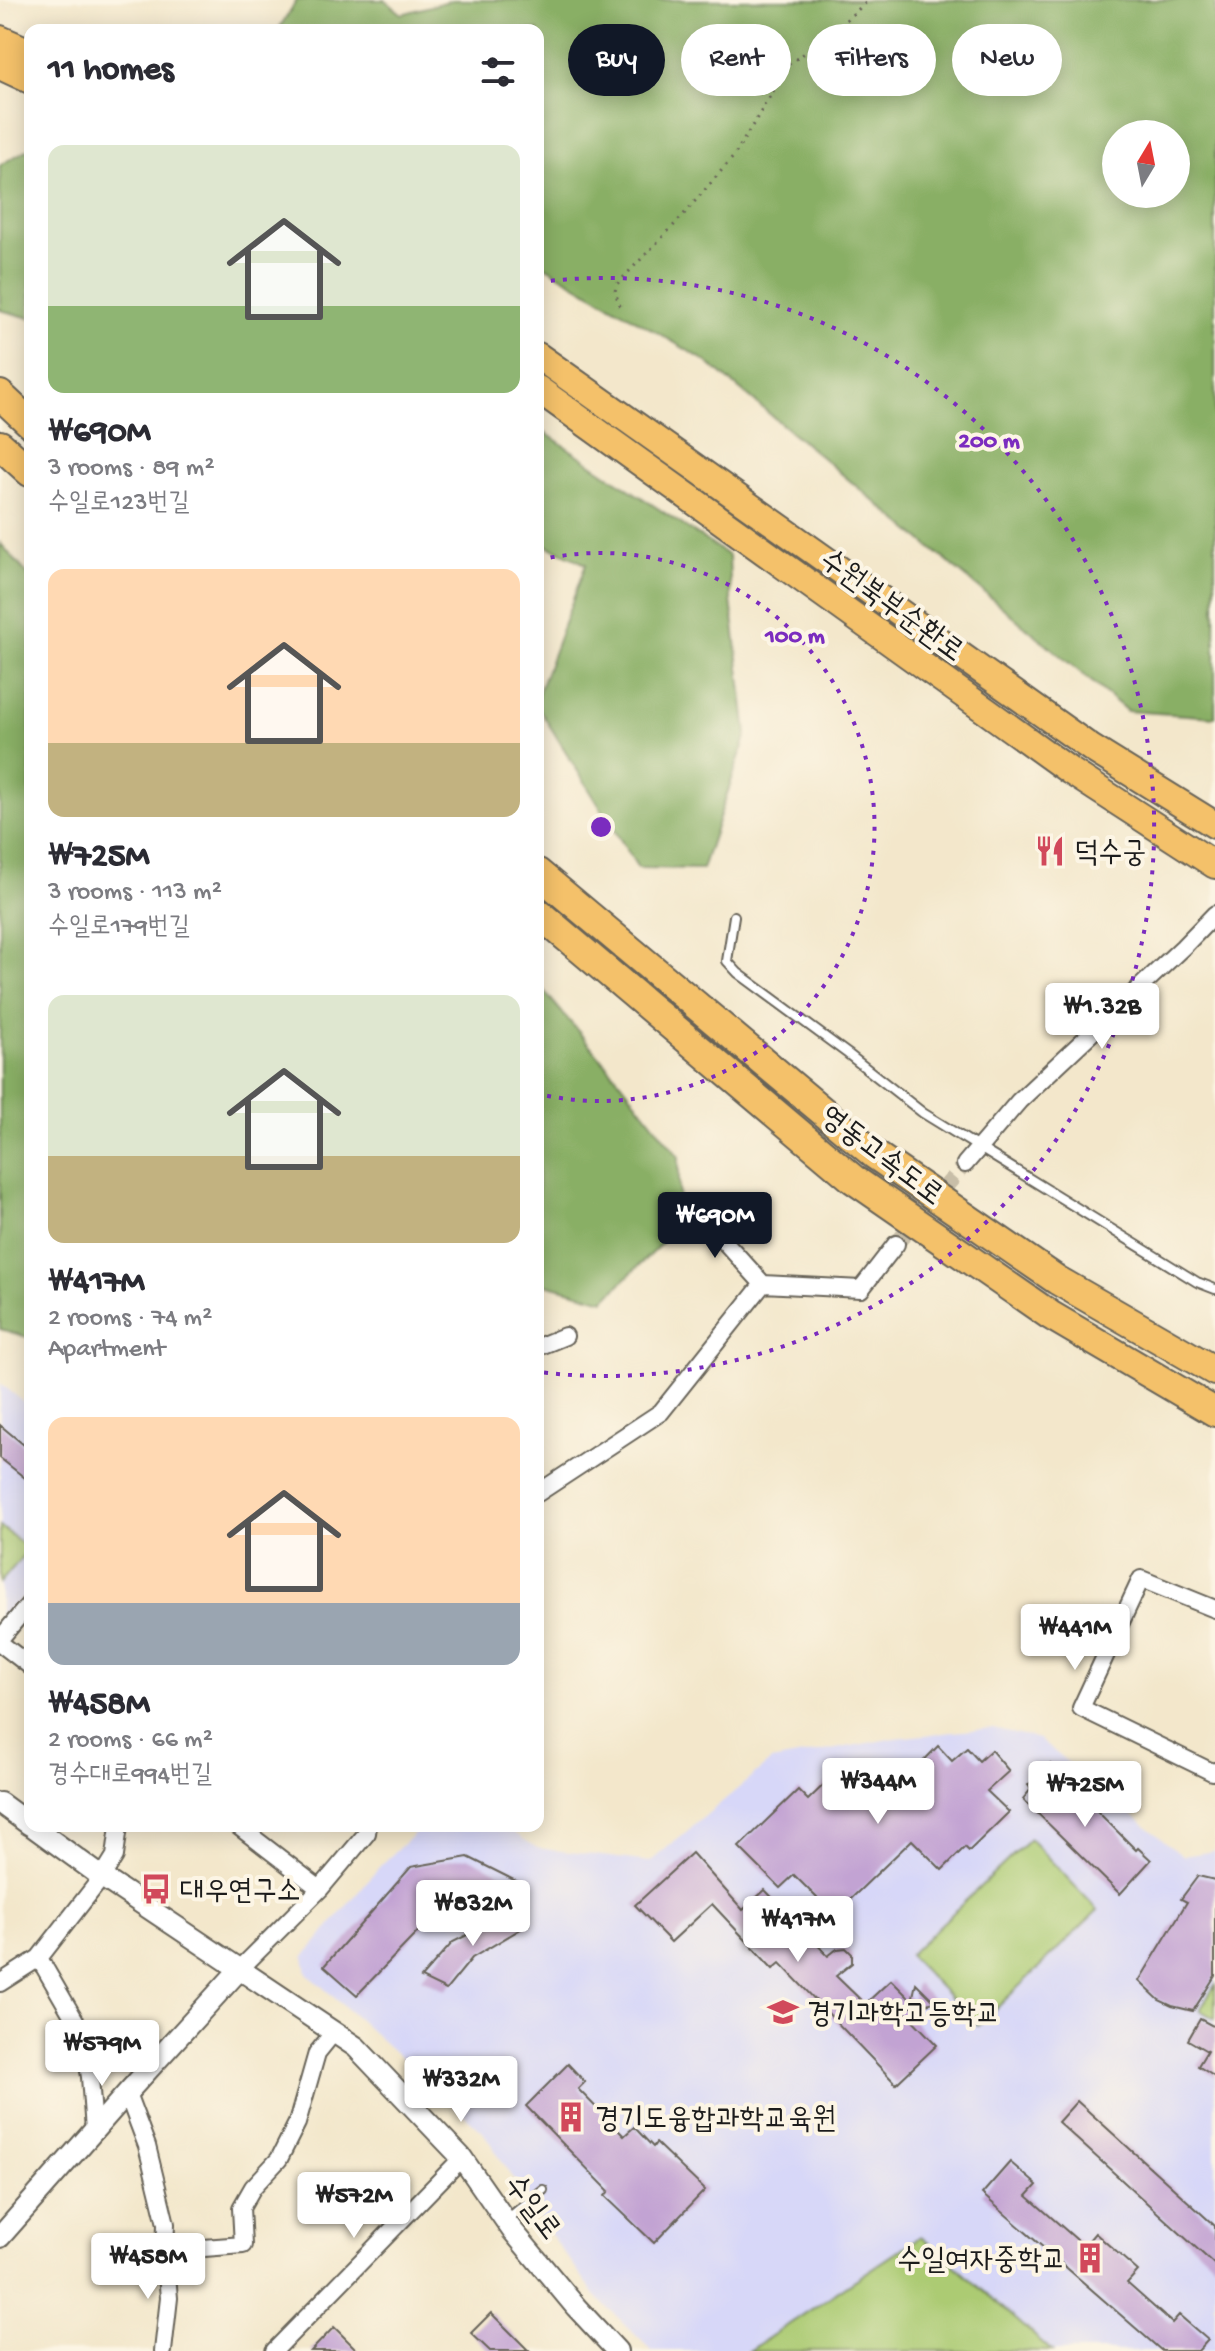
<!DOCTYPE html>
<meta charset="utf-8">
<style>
:root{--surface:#fff;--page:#f2f2f3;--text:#2b2b33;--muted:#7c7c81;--accent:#111827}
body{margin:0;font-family:"Gochi Hand","Poor Story",sans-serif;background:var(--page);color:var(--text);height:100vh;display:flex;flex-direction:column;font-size:30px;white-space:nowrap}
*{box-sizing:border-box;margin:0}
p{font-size:26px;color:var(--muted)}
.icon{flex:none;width:44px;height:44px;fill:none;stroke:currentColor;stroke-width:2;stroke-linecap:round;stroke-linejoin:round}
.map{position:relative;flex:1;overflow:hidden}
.panel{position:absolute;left:24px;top:24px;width:520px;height:1808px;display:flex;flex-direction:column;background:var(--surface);border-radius:16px;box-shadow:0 4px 20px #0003}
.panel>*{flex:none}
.top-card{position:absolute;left:568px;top:24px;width:526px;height:72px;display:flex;gap:16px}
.needle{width:52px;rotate:10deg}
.fabs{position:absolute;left:1102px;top:120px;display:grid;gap:16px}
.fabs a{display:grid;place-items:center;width:88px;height:88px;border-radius:50%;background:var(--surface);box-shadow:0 4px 20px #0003;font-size:40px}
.price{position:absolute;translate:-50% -68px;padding:0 18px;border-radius:8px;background:#fff;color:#222;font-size:26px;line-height:52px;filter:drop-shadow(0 2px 4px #0008)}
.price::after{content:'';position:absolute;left:50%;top:48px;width:24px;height:18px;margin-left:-12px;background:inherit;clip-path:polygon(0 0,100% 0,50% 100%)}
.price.selected{background:var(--accent);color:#fff}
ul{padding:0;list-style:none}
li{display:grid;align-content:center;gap:16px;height:424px;padding:0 24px}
li span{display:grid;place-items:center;height:248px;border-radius:16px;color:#555}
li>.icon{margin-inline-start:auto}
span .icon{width:144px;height:144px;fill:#fffc;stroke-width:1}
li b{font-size:34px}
h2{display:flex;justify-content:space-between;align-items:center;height:96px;padding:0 24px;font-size:34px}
.tag{padding:0 28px;border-radius:36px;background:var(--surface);box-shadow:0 4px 20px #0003;font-size:28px;line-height:72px}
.tag.selected{background:var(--accent);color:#fff}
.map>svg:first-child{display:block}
.built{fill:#d7d7f8}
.green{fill:#accb73;stroke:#647448;stroke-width:2}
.forest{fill:#89af65;stroke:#526640;stroke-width:2;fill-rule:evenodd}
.building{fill:#c2a3d3}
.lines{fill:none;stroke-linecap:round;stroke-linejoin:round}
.minor-tunnel{stroke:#c8bea8;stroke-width:16;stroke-dasharray:16 8;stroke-linecap:butt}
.service-casing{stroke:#676359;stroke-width:12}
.minor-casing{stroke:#676359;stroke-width:20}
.tertiary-casing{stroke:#676359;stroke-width:24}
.trunk-casing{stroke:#676359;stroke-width:30}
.motorway-casing{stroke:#676359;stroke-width:32}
.path{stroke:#676359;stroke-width:3;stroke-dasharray:2 6;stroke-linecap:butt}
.service{stroke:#fff;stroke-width:8}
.minor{stroke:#fff;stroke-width:16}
.tertiary{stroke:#fff;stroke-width:20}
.trunk{stroke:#f4c16a;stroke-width:26}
.motorway{stroke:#f4c16a;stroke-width:28}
.ring{fill:none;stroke:#7b2cbf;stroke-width:4;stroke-dasharray:4 8}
.labels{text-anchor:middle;stroke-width:8;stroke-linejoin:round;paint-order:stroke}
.street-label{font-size:30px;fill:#1c1c1c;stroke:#fcf5e5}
.poi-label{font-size:30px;fill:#1c1c1c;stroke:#fcf5e5;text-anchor:start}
.centre{fill:#7b2cbf;stroke:#fcf5e5;stroke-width:4}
.ring-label{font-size:24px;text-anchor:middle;font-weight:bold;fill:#7b2cbf;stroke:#fcf5e5;stroke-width:8;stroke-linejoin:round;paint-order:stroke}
</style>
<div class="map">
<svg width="1215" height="2351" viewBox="0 0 1215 2351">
<rect width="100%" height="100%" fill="#fcf5e5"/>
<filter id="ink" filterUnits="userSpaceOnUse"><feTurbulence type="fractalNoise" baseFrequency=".0125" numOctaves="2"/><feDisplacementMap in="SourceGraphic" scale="16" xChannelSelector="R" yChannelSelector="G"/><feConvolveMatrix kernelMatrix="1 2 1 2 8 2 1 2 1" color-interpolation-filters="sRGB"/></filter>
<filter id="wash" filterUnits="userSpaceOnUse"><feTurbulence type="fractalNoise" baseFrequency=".006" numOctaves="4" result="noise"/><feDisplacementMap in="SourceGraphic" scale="32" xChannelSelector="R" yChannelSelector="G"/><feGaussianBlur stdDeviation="1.8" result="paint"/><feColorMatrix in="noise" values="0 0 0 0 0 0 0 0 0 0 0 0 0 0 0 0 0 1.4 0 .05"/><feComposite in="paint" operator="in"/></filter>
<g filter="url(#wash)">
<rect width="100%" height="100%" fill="#f3e7cb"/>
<path class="built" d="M0,1383L30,1407V1589L0,1622Z
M993,1728L1039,1739L1183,1856L1215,1851V2302L1213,2304L1215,2307V2351H652L595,2295L552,2237L483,2132L307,1973L304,1957L380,1866L422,1826H504L537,1848L650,1862L771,1761L895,1738Z"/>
<path class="green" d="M0,1526L29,1549L0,1583Z
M1030,1839L1098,1910L978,2026L909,1955Z
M1215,1985V2019L1200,2010Z
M921,2236L1052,2351H749Z"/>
<path class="forest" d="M297,0H385L402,14L452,0H1215V717L1127,711L707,362L538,262V30H278ZM1176,134V194H1116V134Z
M30,148V318L0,310V165Z
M538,428L729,556L731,600L747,734L702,869L638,868L538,707V694L586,564L546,545L538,555Z
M0,543L30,577V1338L0,1329Z
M538,984L621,1082L679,1157V1226L604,1300L538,1282Z"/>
<g id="blocks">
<path class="building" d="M0,1425L30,1450V1482L0,1458Z
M938,1746L952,1761L967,1748L979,1761L991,1750L1009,1771L987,1791L1009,1812L969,1851L965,1847L942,1870L912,1840L834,1915L794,1875L780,1888L739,1847L798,1790L808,1800L841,1768L879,1807Z
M1050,1764L1136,1850L1138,1848L1151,1860L1120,1894L1023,1799L1031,1789L1028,1785Z
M692,1853L743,1910L765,1890L828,1956L837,1949L846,1948L852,1954V1963L836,1976L865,2004L891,1980L912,2001L916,1983L935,2002L902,2009L937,2045L896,2084L780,1963L773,1969L712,1904L671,1942L635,1905Z
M468,1857L518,1882L523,1902L434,1915L357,1995L324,1966L411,1867Z
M1198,1876L1215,1880V1976L1193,2011L1172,2006L1159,2000L1139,1981L1187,1902L1181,1899Z
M524,1907L529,1924L472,1958L446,1990L421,1978L453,1942Z
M1200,2019L1215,2027V2077L1198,2066L1207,2051L1188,2040Z
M568,2064L585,2082L578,2089L624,2136L634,2127L653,2147L656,2143L705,2190L654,2243L605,2196L609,2191L526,2106Z
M1077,2101L1215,2226V2265L1058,2122Z
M1010,2162L1037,2185L1027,2196L1084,2246L1095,2233L1138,2271L1127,2283L1172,2323L1179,2315L1208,2340L1198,2351H1162L982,2194Z
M491,2313L529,2351H490L471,2333Z
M334,2327L358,2351H311Z"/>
</g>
</g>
<g filter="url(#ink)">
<use href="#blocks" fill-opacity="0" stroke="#676359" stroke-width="2"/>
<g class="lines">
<path class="minor-tunnel" d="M896,1244L965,1164"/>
<g class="service-casing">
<path id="service" d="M734,916L727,961L738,973L848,1054L923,1113L1197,1282L1215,1289
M506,2220L543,2190"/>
</g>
<g class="minor-casing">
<path id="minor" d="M965,1164L1019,1101L1183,947L1215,914
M695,1209L763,1284
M538,1347L565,1336
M538,1493L661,1412L763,1284L861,1289L896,1244
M1215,1609L1141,1579L1081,1708L1212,1772L1215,1771
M0,1639L30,1603
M0,1643L30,1666
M238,1826L320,1889
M39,1958L83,2034L90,2077L94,2130
M239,1970L320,1889L367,1833L368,1826
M0,1983L39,1958L102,1877L115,1856L119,1826
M127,2093L147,2146L166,2224L165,2251L169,2298L163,2351
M165,2251L243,2245L241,2208L253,2187L279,2159L297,2123L317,2053L334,2032
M274,2351L462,2158"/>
</g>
<g class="tertiary-casing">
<path id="tertiary" d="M0,1803L30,1825
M32,1826L102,1877L356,2047L462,2158L512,2230L576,2307L617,2351
M0,2237L127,2093L239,1970"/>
</g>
<g class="trunk-casing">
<path id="trunk" d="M0,39L30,52
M0,66L30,80
M538,356L1091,748L1215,825
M538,389L1070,771L1215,865"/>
</g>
<g class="motorway-casing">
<path id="motorway" d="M0,395L30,423
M0,445L30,472
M538,873L875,1155L1057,1280L1215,1371
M538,913L853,1179L1050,1315L1215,1412"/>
</g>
<path class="path" d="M620,306L615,292L616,285L678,221L734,156L790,63L817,45L869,0"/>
<use href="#service" class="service"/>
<use href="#minor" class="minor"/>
<use href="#tertiary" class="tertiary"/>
<use href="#trunk" class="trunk"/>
<use href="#motorway" class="motorway"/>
</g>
</g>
<g class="ring">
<path d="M539 560A274 274 0 1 1 539 1094"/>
<path d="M539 282A549 549 0 1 1 539 1372"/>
</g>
<defs>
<g id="restaurant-bare" transform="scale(2.4)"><path d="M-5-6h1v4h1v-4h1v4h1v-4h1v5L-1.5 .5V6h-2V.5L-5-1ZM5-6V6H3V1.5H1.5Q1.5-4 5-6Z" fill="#d1495b" stroke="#fcf5e5" stroke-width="2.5" paint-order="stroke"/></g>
<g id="bus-bare" transform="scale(2.4)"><path d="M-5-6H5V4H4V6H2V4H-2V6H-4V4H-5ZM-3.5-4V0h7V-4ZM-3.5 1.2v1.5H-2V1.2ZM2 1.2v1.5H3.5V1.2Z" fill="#d1495b" stroke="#fcf5e5" stroke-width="2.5" paint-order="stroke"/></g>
<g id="school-bare" transform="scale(2.4)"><path d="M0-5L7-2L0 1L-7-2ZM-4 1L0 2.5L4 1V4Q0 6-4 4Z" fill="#d1495b" stroke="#fcf5e5" stroke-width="2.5" paint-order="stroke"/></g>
<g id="building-bare" transform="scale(2.4)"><path d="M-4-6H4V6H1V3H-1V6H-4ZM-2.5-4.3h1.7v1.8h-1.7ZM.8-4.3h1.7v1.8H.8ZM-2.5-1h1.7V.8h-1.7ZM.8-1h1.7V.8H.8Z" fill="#d1495b" stroke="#fcf5e5" stroke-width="2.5" paint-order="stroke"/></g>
</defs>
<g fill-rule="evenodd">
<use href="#restaurant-bare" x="1050" y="851"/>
<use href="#bus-bare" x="156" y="1889"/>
<use href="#school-bare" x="783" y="2012"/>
<use href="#building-bare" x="571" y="2117"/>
<use href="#building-bare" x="1090" y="2258"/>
</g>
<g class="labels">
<g class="street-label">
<text transform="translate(893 604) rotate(36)" y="10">수원북부순환로</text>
<text transform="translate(883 1154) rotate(37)" y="10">영동고속도로</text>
<text transform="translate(534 2206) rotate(53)" y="10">수일로</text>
</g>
<g class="poi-label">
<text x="1074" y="861">덕수궁</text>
<text x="180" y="1899">대우연구소</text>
<text x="807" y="2022">경기과학고등학교</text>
<text x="595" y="2127">경기도융합과학교육원</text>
<text x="1066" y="2268" text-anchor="end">수일여자중학교</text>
</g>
</g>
<circle cx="601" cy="827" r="12" class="centre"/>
<g class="ring-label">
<text x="989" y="447">200 m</text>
<text x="795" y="642">100 m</text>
</g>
</svg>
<div class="fabs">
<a><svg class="needle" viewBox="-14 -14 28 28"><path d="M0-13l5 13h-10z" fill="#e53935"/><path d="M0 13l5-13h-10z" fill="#7c7c81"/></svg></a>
</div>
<b class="price" style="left:1102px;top:1051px">₩1.32B</b>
<b class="price selected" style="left:715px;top:1260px">₩690M</b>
<b class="price" style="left:1075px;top:1672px">₩441M</b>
<b class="price" style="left:878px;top:1826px">₩344M</b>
<b class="price" style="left:1085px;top:1829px">₩725M</b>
<b class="price" style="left:473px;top:1948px">₩832M</b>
<b class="price" style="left:798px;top:1964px">₩417M</b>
<b class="price" style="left:102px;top:2088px">₩579M</b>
<b class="price" style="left:461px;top:2124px">₩332M</b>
<b class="price" style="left:354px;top:2240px">₩572M</b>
<b class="price" style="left:148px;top:2301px">₩458M</b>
<div class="top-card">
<a class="tag selected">Buy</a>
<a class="tag">Rent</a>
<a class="tag">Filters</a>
<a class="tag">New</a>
</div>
<section class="panel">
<h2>11 homes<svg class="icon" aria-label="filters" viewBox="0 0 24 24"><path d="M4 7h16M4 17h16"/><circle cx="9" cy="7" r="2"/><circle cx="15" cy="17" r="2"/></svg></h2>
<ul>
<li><span style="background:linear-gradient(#dfe7d0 65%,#8fb573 0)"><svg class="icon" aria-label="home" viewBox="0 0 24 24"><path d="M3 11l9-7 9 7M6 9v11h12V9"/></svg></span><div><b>₩690M</b><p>3 rooms · 89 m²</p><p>수일로123번길</p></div></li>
<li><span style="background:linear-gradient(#ffd9b3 70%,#c2b280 0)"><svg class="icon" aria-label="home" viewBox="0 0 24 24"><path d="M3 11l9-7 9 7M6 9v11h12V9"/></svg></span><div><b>₩725M</b><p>3 rooms · 113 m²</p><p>수일로179번길</p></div></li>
<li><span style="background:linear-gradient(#dfe7d0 65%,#c2b280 0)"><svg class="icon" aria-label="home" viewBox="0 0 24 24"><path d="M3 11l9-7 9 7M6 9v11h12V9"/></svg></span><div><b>₩417M</b><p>2 rooms · 74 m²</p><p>Apartment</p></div></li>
<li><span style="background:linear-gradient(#ffd9b3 75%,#9aa5b1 0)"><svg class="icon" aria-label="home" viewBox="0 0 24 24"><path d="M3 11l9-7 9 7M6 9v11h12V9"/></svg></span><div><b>₩458M</b><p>2 rooms · 66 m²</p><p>경수대로994번길</p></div></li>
</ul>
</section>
</div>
